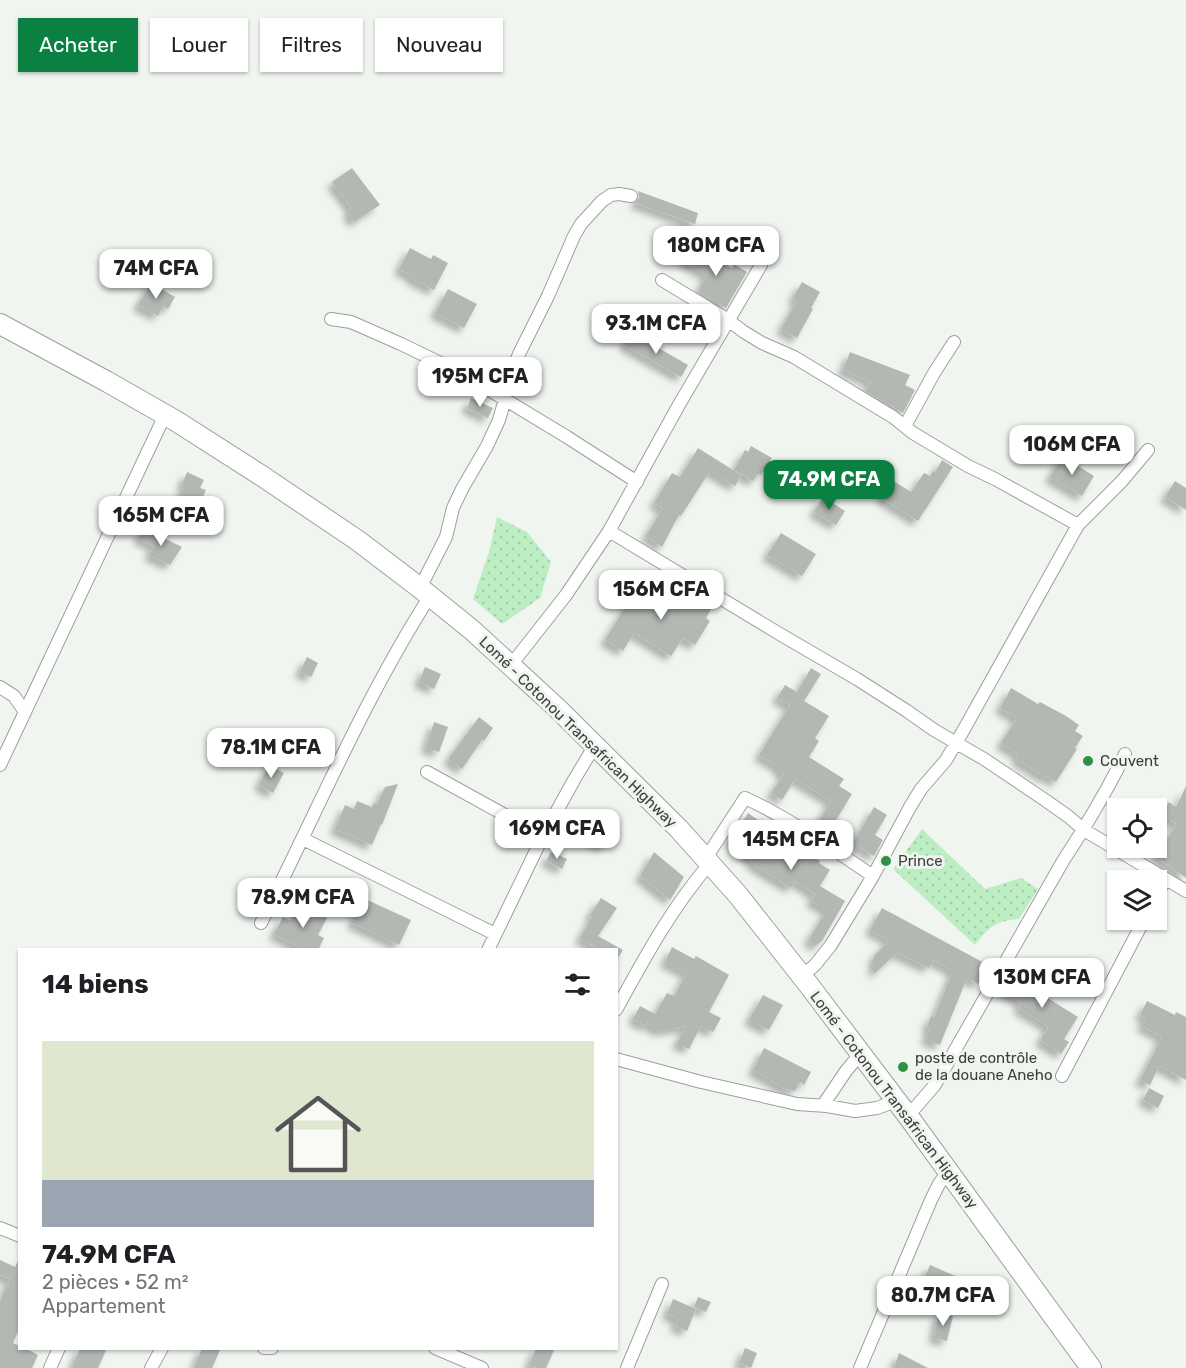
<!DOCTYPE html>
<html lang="fr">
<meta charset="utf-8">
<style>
:root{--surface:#fff;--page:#f2f2f2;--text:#202124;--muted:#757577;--accent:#0b8043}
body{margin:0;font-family:Rubik,sans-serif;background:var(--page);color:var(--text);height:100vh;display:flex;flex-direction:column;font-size:22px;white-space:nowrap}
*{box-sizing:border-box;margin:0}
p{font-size:20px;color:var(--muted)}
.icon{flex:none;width:33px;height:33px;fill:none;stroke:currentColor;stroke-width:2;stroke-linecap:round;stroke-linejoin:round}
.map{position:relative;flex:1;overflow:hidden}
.sheet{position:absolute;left:18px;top:948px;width:600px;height:402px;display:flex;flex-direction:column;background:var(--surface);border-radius:0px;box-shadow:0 2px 4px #0004}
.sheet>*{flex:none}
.hud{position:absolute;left:18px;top:18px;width:600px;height:54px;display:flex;gap:12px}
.controls{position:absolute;left:1107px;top:798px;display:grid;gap:12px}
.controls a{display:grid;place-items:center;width:60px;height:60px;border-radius:0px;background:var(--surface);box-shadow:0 2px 4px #0004;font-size:30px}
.price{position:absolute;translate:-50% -51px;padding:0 14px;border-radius:12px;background:#fff;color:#222;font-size:20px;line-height:39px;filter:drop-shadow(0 2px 3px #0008)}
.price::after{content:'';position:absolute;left:50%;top:36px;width:18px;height:14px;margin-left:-9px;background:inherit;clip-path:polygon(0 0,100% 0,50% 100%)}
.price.current{background:var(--accent);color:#fff}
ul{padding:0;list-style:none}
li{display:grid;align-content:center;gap:12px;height:318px;padding:0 24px}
li span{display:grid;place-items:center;height:186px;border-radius:0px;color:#555}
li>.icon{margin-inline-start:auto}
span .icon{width:108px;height:108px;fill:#fffc;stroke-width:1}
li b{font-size:26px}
h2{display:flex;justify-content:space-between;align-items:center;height:72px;padding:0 24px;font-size:26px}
.tag{padding:0 21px;border-radius:0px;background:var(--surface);box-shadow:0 2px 4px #0004;font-size:21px;line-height:54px}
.tag.current{background:var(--accent);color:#fff}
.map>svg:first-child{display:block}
.grass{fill:url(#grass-dots)}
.building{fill:#b3b8b3;filter:url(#shadow)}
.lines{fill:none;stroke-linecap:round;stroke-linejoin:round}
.minor-casing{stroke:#9ca09c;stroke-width:14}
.trunk-casing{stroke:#9ca09c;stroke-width:22}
.minor{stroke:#fff;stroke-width:12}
.trunk{stroke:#fff;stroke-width:20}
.poi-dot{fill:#2d9146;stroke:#f0f5f0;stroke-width:2}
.labels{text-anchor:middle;stroke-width:6;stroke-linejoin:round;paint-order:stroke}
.street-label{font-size:15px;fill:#3c3e3c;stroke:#f0f5f0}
.poi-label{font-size:15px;fill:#3c3e3c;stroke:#f0f5f0;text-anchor:start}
</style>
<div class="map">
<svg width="1186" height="1368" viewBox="0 0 1186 1368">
<defs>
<pattern id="grass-dots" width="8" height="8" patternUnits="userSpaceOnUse" patternTransform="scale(1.5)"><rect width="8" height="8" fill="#bdedc3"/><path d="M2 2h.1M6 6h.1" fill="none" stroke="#a3cca8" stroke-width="1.8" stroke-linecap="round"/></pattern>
<filter id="shadow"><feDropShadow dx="-5.5" dy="5.5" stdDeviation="3" flood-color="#0004"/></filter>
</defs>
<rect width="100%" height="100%" fill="#f0f5f0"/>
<path class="grass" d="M497,517L527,532L551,562L540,598L502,624L473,599L489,552Z
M922,829L985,889L1021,878L1038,889L1019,919C996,921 990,926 975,945L893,869Z"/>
<path class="building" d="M352,168L380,205L354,222L348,212L352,209L332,182Z
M638,191L698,213L695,224L635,203L639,198Z
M692,246L718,261L719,260L732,268L734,264L747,272L726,308L698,291L707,275L683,261Z
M410,248L431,259L433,255L448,263L434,290L411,278L412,276L399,269Z
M802,282L820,292L811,308L813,309L797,338L781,329L797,301L793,298Z
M151,283L175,297L168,309L163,306L158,316L138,305Z
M448,289L477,304L464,328L435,313Z
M631,332L688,365L681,377L624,345Z
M850,352L910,375L905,385L915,390L903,413L865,391L871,382L843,370Z
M471,398L493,408L488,418L467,408Z
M751,446L772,458L761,475L758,474L753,481L734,470L745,450L748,452Z
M698,448L741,475L735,486L710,471L681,516L679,515L662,547L646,536L663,508L654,503L672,473L680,477Z
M1062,456L1094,476L1082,496L1050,477Z
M942,460L953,467L918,521L881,498L892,480L911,492L924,473L930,476L933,471L935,472Z
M187,472L204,480L200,488L206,490L200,503L181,494L185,486L182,484Z
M1175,481L1186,488V510L1165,497Z
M823,497L845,511L836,525L814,512Z
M143,528L182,547L170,565L149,555L154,546L138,538Z
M781,533L816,554L802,576L767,555Z
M669,581L678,587L675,592L696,605L699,599L712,607L706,618L710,621L695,645L683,638L671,656L634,633L623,651L605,640L633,595L653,607Z
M307,657L318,663L311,677L300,672Z
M425,667L441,674L434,689L419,682Z
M811,668L821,674L804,701L829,716L815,738L819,741L809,757L844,779L839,786L852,794L830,830L818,822L831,801L795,779L782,800L771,793L784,774L778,770L780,768L759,755L790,705L777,698L785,685L797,692Z
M1011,688L1038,704L1040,702L1066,716L1079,725L1075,731L1083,736L1075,748L1077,749L1056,782L1047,776L1046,778L1016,759L1019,755L1001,743L1017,718L1000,708Z
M479,717L493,728L484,741L482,740L462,769L448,759Z
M434,722L448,727L439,752L426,748Z
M269,765L284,773L273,793L259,785Z
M398,784L382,825L381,824L372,845L335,829L345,805L354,809L357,801L372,807L374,803L377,804L385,787Z
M1186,786V878L1155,857L1177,824L1161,814L1169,802L1176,807Z
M874,807L887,815L875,835L883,840L874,856L853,843Z
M748,813L758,820L748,835L767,847L775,833L820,861L819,863L830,870L820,886L845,901L822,941L815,946L809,939L827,910L811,901L815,894L795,881L791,888L755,866L741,847L730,841Z
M582,817L610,835L603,847L575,829Z
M551,852L567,859L562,869L546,861Z
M654,852L684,877L670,900L640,876Z
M363,898L411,920L399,945L352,923Z
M601,898L617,908L598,936L623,950L617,959L616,950H600L580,938L592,917L590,915Z
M300,904L327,918L318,935L324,938L318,950H305L274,934L283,917L291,921Z
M882,908L988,965L978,984L967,978L940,1045L926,1039L930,1028L927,1027L931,1016L934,1017L953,971L933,960L929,968L897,953L874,974V956L889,940L870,930Z
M672,947L694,959L696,956L729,975L709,1012L721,1018L713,1032L701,1026L689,1049L677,1043L686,1027L659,1031L647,1023L645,1026L633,1019L640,1006L655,1014L667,993L674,996L687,973L665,962Z
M1032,961L1036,975L1019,980L1078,1017L1064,1039L1069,1042L1061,1054L1040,1040L1048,1028L1046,1025L1018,1008L1022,1003L1004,992L1022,964Z
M763,995L783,1005L769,1030L749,1020Z
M1147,1001L1175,1015L1176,1012L1186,1017V1080L1159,1066L1150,1085L1140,1080L1162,1037L1142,1026L1146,1018L1140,1015Z
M764,1048L811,1072L804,1085L800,1082L795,1091L785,1089L753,1070Z
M1149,1088L1164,1096L1158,1108L1143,1100Z
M20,1257V1327L13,1343L20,1346V1348H25L38,1355L32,1368H0V1301L10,1279L0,1275V1260L15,1267Z
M930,1265L969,1282L962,1298L923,1281Z
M698,1297L711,1302L706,1312L694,1307Z
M673,1299L696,1309L687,1331L675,1326L678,1319L667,1314Z
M938,1313L953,1316L947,1341L934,1338Z
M80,1348H107L98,1368H72Z
M202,1348H221L212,1368H194Z
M536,1348H555L546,1368H537L529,1365Z
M745,1348L757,1353L751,1368L739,1363Z
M899,1353L928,1368H894Z"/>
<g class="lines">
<g class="minor-casing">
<path id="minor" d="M662,280L728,320L744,332L762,343L794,357L893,417L913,433L968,466L995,479L1078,525
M331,319L351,322L401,344L463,374L567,437L637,482
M905,426L934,373L954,342
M609,531L778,633L857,679L907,711L934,730L984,759L1045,800L1069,817L1084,830L1186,891
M420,588L446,537L453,508L462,489L487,446L499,420L505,399L506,388L519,354L548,296L574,236L581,224L602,201L611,195L619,194L631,196
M511,665L566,595L609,531L680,403L761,265
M0,687L14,696L25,712
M0,765L165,415
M427,772L543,836
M303,839L495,934
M706,858L745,798C791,819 831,848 873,876
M1156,895L1166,879
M261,923C316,814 364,699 430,596
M488,950L543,836L574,780L595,745
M802,976L815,965L831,945L873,876L910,807L921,789L946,760L963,731L1078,525L1122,481L1148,450
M616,1010C645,957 671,909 710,863
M616,1059L701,1082L797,1104L827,1106L855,1111L877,1108L896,1101
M1062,1076L1144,920
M823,1105L846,1071L860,1054
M908,1116L934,1086L942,1073L1063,861C1086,826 1107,791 1125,754
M0,1228L20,1236
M264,1348H272
M435,1348L482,1368
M50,1368L59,1348
M151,1368L162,1348
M627,1368L662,1284
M860,1368L931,1200L939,1184L948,1171"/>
</g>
<g class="trunk-casing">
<path id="trunk" d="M0,324L106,381L176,421L262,476L357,540L420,588L472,630L557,708L679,829L738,895L808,984L908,1116L1091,1368"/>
</g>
<use href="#minor" class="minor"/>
<use href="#trunk" class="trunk"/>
</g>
<g class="poi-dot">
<circle cx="1088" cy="761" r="6"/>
<circle cx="886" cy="861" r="6"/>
<circle cx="903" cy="1067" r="6"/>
</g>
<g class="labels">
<g class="street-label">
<text transform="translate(578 732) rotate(44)" y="5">Lomé - Cotonou Transafrican Highway</text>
<text transform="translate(894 1100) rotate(53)" y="5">Lomé - Cotonou Transafrican Highway</text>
</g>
<g class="poi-label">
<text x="1100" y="766">Couvent</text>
<text x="898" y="866">Prince</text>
<text x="915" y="1063">poste de contrôle<tspan x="915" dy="17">de la douane Aneho</tspan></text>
</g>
</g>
</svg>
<div class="controls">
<a><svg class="icon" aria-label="locate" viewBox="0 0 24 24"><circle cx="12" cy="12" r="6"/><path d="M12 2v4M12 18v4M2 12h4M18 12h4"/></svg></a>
<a><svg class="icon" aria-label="layers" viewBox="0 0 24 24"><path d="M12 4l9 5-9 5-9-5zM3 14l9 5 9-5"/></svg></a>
</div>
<b class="price" style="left:716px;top:277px">180M CFA</b>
<b class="price" style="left:156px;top:300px">74M CFA</b>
<b class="price" style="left:656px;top:355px">93.1M CFA</b>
<b class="price" style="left:480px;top:408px">195M CFA</b>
<b class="price" style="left:1072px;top:476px">106M CFA</b>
<b class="price current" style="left:829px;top:511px">74.9M CFA</b>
<b class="price" style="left:161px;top:547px">165M CFA</b>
<b class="price" style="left:661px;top:621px">156M CFA</b>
<b class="price" style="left:271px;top:779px">78.1M CFA</b>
<b class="price" style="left:557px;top:860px">169M CFA</b>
<b class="price" style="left:791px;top:871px">145M CFA</b>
<b class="price" style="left:303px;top:929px">78.9M CFA</b>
<b class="price" style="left:1042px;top:1009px">130M CFA</b>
<b class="price" style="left:943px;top:1327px">80.7M CFA</b>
<div class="hud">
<a class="tag current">Acheter</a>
<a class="tag">Louer</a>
<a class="tag">Filtres</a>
<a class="tag">Nouveau</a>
</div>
<section class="sheet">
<h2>14 biens<svg class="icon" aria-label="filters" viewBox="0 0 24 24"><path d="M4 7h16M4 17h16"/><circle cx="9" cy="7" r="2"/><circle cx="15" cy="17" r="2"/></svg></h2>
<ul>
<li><span style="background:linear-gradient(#dfe7d0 75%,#9aa5b1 0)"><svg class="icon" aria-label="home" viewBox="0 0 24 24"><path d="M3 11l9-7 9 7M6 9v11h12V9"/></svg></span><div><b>74.9M CFA</b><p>2 pièces · 52 m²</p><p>Appartement</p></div></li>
</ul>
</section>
</div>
